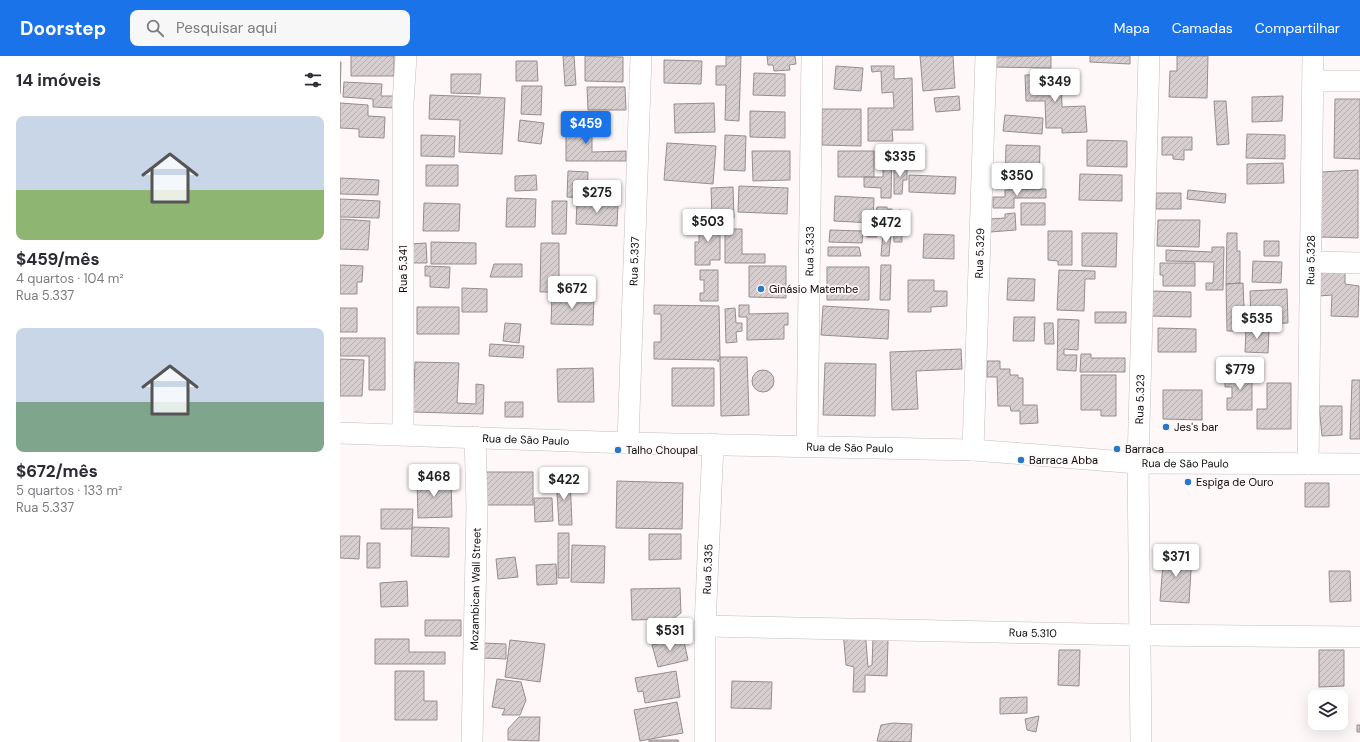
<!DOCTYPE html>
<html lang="pt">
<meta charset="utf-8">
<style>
:root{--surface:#fff;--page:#f7f7f7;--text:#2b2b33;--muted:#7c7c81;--accent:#1a73e8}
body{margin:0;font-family:"DM Sans",sans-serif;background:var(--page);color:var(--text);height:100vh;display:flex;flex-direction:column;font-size:15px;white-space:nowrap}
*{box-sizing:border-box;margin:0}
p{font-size:13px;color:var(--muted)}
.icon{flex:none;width:22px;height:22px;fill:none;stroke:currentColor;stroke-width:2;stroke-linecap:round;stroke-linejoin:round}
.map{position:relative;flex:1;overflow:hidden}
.details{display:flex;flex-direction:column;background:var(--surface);width:340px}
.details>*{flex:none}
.buttons{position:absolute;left:968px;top:634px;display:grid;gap:8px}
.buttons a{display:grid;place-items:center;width:40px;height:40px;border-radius:8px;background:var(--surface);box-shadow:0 4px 16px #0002;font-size:20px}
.price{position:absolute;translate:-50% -34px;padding:0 9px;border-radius:4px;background:#fff;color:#222;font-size:13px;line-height:26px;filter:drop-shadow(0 1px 2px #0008)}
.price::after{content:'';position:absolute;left:50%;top:24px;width:12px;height:9px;margin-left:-6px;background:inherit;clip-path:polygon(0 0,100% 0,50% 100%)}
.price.on{background:var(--accent);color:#fff}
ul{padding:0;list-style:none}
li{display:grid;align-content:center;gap:8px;height:212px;padding:0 16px}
li span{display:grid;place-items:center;height:124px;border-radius:8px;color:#555}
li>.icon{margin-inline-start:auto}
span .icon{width:72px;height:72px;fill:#fffc;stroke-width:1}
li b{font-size:17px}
h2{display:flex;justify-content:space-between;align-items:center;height:48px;padding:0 16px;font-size:17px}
header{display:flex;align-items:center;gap:24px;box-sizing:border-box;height:56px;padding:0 20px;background:var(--accent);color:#fff}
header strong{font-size:19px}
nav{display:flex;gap:22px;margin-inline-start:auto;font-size:14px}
.search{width:280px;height:36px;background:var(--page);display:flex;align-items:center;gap:10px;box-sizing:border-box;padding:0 14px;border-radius:8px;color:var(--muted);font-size:15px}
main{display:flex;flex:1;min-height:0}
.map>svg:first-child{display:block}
.building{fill:url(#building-hatch);stroke:#968e8e}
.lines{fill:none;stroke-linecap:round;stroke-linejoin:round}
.minor-casing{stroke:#c5bdbd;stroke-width:22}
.minor{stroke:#fff;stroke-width:21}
.poi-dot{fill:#2a77c7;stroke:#fff8f8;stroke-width:1.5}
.labels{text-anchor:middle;stroke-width:3.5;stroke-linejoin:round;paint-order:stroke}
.street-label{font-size:11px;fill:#0d0a0a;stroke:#fff8f8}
.poi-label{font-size:11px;fill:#0d0a0a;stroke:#fff8f8;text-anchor:start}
</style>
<header>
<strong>Doorstep</strong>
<div class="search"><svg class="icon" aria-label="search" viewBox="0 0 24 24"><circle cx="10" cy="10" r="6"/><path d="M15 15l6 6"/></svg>Pesquisar aqui</div>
<nav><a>Mapa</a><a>Camadas</a><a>Compartilhar</a></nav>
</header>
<main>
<section class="details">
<h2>14 imóveis<svg class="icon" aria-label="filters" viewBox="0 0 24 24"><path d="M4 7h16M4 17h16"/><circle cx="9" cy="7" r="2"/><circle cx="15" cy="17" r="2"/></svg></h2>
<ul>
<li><span style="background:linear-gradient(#c9d6e8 60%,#8fb573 0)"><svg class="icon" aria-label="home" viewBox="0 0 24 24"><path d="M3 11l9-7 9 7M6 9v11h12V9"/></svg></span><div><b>$459/mês</b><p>4 quartos · 104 m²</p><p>Rua 5.337</p></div></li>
<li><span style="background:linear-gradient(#c9d6e8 60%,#7fa58c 0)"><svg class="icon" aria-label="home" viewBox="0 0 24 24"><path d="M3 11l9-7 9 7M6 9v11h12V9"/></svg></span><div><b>$672/mês</b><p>5 quartos · 133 m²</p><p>Rua 5.337</p></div></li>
</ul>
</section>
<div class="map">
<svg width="1020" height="686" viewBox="0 0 1020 686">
<defs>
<pattern id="building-hatch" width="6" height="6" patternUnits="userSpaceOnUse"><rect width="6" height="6" fill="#d7cfcf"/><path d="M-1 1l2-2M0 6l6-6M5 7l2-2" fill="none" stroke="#b7b0b0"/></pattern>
</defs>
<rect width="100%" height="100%" fill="#fff8f8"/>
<path class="building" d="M11,0H54V20H11Z
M223,0H234L236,29L225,30Z
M245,0L283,1V26L245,25Z
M386,0H401L399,65L385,64L386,29H376V10H386Z
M427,0H455L456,8L449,9L450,14L434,15L433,9H428Z
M580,0H613L615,32L583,35Z
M711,0V12L653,11V1Z
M750,0H790V8L750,6Z
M837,0H868L867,42L829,41L830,15H837Z
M324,4L362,5L361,28L324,27Z
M176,5H197L198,25H176Z
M0,6H1L0,38Z
M496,10L523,12L521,35L494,33Z
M531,10H554V23L572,22L573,74H552L553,85H528V52H554L553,36L542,37L541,15L532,16Z
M414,17L445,18V40L413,39Z
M111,18H141L140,38L111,37Z
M721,18L722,51L745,50L747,76L722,77V72H706L705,45H686L685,19Z
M4,26L42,28L41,40H54V52L33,51V43L3,41Z
M182,30H202L201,59L181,58Z
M247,31H285L286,54H248Z
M90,39L165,42L162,98L119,96L120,64L89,63Z
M619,40L620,54L596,56L594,42Z
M943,40L942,65L912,66V41Z
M995,43H1020V103L994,102Z
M874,45H886L889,88L877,89Z
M0,47L28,49V60L45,61L44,82L19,81V73L0,72Z
M374,47L375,76L335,77L334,48Z
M482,53H521V90L482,89Z
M410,55L445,56V82L410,81Z
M665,59L703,62L702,78L663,75Z
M180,64L204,67L201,88L178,85Z
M226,65H252V96L286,95V105H226Z
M907,78L945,79V103L906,102Z
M81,79L115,80L114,101L81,100Z
M385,79L406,80L405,115L384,114Z
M822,81H852V94H844V104L833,103V99H822Z
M747,84L787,85V111L747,110Z
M327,87L376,90L373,128L324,124Z
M666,89L700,90L699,132L665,131Z
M543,90H552L551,142H541V132L524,131V121H543Z
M412,95H450V124L413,125Z
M498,95H534V121H498Z
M943,107L944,127L907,128V108Z
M86,109H118V130H86Z
M554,109H567V124H563L562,138H554Z
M1018,114V182L981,181V116Z
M228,115L248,116L247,142L227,141Z
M740,118L782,119V145L739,144Z
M196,119L197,134L175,135V120Z
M569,119L616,121L615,138L569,136Z
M0,122L39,124L38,139L0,138Z
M399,130L448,132L447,158L398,156Z
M393,131L394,162H372L371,132Z
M706,133V142H674V152H653V141H665V134Z
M848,134L886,138L885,147L847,143Z
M816,137H841V153H816Z
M495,140L534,142L533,167L494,165Z
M167,142L196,143L195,171H166Z
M0,143L40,145L39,162L0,161Z
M212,145H227L226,178H212Z
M237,146L278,148L277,170L236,168Z
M84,147L120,148L119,175H83Z
M681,147H705V169H681Z
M537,151H547V153H552V159H535Z
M561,154L562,186H554L553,155Z
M675,157L676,174L650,176L649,163L665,162V158Z
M551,161V169L534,170V162Z
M0,163L30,165L28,194L0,193Z
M818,164H860L859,191L817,190Z
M359,166H380V204H370V209H355V186H359Z
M527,172L537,173V181H527Z
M385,173H402V198H425V207H385Z
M490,174L523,175L522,187L489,186Z
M708,175H732V209H718V205L708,204Z
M543,176L551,177L549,200H541Z
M742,177H777L776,211L742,210Z
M887,177H897V195H900V227L886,228Z
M584,178L614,179V203L583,202Z
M924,185H939V200H924Z
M91,186L136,187V208H91Z
M86,187L87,207H70V188Z
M201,187H219V236H200Z
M488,191H519L521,200H488Z
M872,191H884L883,234H866V227H873L874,206L826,205V194L872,196Z
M913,205L942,206L941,227L912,226Z
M820,207H855V230H823V219H820Z
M154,208H182V221H150Z
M0,209L23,210L22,226H17V238H0Z
M541,209H551L550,244H540Z
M85,210L110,211L109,232L90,231V220H85Z
M409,210H446V242L409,241Z
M487,211H529V244H487Z
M979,213H1005V228L1019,230L1018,261L991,260L992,239L979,240Z
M360,214H378V245H360V237H364V224H360Z
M719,214L755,215V223H745L744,255L717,254Z
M668,222L695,223L694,245L667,244Z
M568,224H594V235H607V250L591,251V256H568Z
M903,227L904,251H895L896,275H887L886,228Z
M122,232L147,233V256H122Z
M947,233L948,267L922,268V264H911L910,235Z
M811,235L851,236V261L810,260Z
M212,239L254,240L253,269L211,268Z
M314,249L379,250L380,301L378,306V304L314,303V286H321V258H314Z
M399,249H409V258L448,257V269H444V283L407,284V261H399Z
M483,250L549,254L548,283L481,279Z
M77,251H119V278H77Z
M0,252H17V276H0Z
M395,252L396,267H402V275L396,276L397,286L386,287L385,253Z
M755,256H786V267H755Z
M674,261H695L694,285H673Z
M718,263L739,264L738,294L724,293V299H737L736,315L717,314Z
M165,267L181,268L179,287L163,285Z
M704,267H713L714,288H705Z
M818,272L856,273V296H818Z
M906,272L929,273L928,297L905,296Z
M0,282H45V334H29V300H0Z
M150,288L184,290L183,302L149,300Z
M621,293L622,313L576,315L578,353L552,354L550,296Z
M741,298H751V302H785V316H740Z
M380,301H407L409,359L381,360Z
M0,303L24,304L22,340H0Z
M885,303H920V314H885Z
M647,305H660V313H670V319H678V322H683V349H697L698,367L680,368V355H671L670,350H658L657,321H647Z
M75,306L119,307L117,347L136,348V328L144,329L143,358L73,356Z
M485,307L536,308L535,360L483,359Z
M253,312L254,346H218L217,313Z
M332,312H374V350H332Z
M412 325a11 11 0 1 1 22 0a11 11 0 1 1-22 0Z
M912,317V354H887V342H892V331H885V318Z
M741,319H776V360H761V354H741Z
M1012,324H1020V383H1010Z
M927,327H951V373H917V353H927Z
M823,334H862V364L823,363Z
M165,346H183V361H165Z
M979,350H1002V379L982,380Z
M142,416H193V449H142Z
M216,421H230L232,469H219Z
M111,423L112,461L78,462L77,424Z
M277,425L343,427L342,473L276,472Z
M965,427H989V451H965Z
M194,442H212L213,465L195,466Z
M41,453H73L72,473H41Z
M72,471L109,472V501L71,500Z
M218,477H229V522H218Z
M309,478H341V503L309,504Z
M0,480H20L19,503L0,502Z
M27,487H40V512H27Z
M232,489L265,490L264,527L231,526Z
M824,496L852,498L849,547L820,545Z
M175,501L178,521L158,523L156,503Z
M216,508L217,528L197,529L196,509Z
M989,515H1010L1011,545L990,546Z
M67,525L68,550L41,551L40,527Z
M340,532L341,557L333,563L292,564L291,533Z
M85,564H121V580H85Z
M525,573L528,611L532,609L533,583L548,584L547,620L525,619V636H513L514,611L506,609L503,575Z
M343,581L348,604L318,611L312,589Z
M35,583H69V596H105V608H35Z
M170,584L205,588L200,626L165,621Z
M143,587L166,588V603L143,602Z
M719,594H740L739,630L718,629Z
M979,594H1004V630L979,631Z
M55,615H84V645H97V664H55Z
M336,615L340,641L305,647L303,635L298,636L295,622Z
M157,623L181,626L186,644L180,659H162L165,653L152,651Z
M392,625L432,626L431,653L391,652Z
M687,641V657L660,658V642Z
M337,646L343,677L300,685L294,654Z
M699,660L696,676L687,674L685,663Z
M179,661H200L199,685L168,684V673Z
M553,667L572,668L571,686L537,685L541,669Z
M1017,669H1020V676H1017Z
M309,684H338L339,686H309Z"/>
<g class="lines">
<g class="minor-casing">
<g id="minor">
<path d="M973,25H1020"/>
<path d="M971,206L1020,207"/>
<path id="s1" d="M0,377L288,387L633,394L798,407L1020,408"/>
<path d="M63,378V47L66,0"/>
<path id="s2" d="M288,387L301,0"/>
<path id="s3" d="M467,390L472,0"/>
<path id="s4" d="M633,394L646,0"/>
<path id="s5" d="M968,408L973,0"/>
<path id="s6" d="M365,570L801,579L1020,581"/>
<path id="s7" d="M132,686L137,451L135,381"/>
<path id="s8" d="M365,686V570L373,388"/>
<path id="s9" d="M801,686L798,407L809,0"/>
</g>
</g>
<use href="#minor" class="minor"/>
</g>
<g class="poi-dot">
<circle cx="421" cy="233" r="4"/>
<circle cx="826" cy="371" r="4"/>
<circle cx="777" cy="393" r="4"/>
<circle cx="278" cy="394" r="4"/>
<circle cx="681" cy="404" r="4"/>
<circle cx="848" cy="426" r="4"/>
</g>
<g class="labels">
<g class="street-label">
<text dy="4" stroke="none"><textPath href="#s3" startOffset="195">Rua 5.333</textPath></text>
<text dy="4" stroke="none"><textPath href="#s4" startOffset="197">Rua 5.329</textPath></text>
<text dy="4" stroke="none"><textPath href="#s5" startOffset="204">Rua 5.328</textPath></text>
<text dy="4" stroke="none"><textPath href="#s2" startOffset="182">Rua 5.337</textPath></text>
<text transform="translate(63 213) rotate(-90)" y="4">Rua 5.341</text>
<text dy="4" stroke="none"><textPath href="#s9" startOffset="343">Rua 5.323</textPath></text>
<text dy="4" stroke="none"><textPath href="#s1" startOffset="186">Rua de São Paulo</textPath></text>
<text dy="4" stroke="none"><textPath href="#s1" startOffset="510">Rua de São Paulo</textPath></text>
<text dy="4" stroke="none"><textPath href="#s1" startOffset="846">Rua de São Paulo</textPath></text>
<text dy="4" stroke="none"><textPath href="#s8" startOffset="173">Rua 5.335</textPath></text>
<text dy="4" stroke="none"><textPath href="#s7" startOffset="153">Mozambican Wall Street</textPath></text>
<text dy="4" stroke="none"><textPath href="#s6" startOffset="328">Rua 5.310</textPath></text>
</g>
<g class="poi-label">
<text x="429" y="237">Ginásio Matembe</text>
<text x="834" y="375">Jes's bar</text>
<text x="785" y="397">Barraca</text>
<text x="286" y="398">Talho Choupal</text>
<text x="689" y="408">Barraca Abba</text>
<text x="856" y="430">Espiga de Ouro</text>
</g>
</g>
</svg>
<div class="buttons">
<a><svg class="icon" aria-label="layers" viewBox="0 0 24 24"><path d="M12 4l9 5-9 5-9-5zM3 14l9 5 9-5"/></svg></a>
</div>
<b class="price" style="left:715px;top:47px">$349</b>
<b class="price on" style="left:246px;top:89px">$459</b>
<b class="price" style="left:560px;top:122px">$335</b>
<b class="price" style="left:677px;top:141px">$350</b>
<b class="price" style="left:257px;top:158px">$275</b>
<b class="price" style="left:368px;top:187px">$503</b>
<b class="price" style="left:546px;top:188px">$472</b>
<b class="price" style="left:232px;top:254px">$672</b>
<b class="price" style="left:917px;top:284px">$535</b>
<b class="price" style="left:900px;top:335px">$779</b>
<b class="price" style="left:94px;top:442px">$468</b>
<b class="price" style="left:224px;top:445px">$422</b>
<b class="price" style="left:836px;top:522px">$371</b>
<b class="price" style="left:330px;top:596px">$531</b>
</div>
</main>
